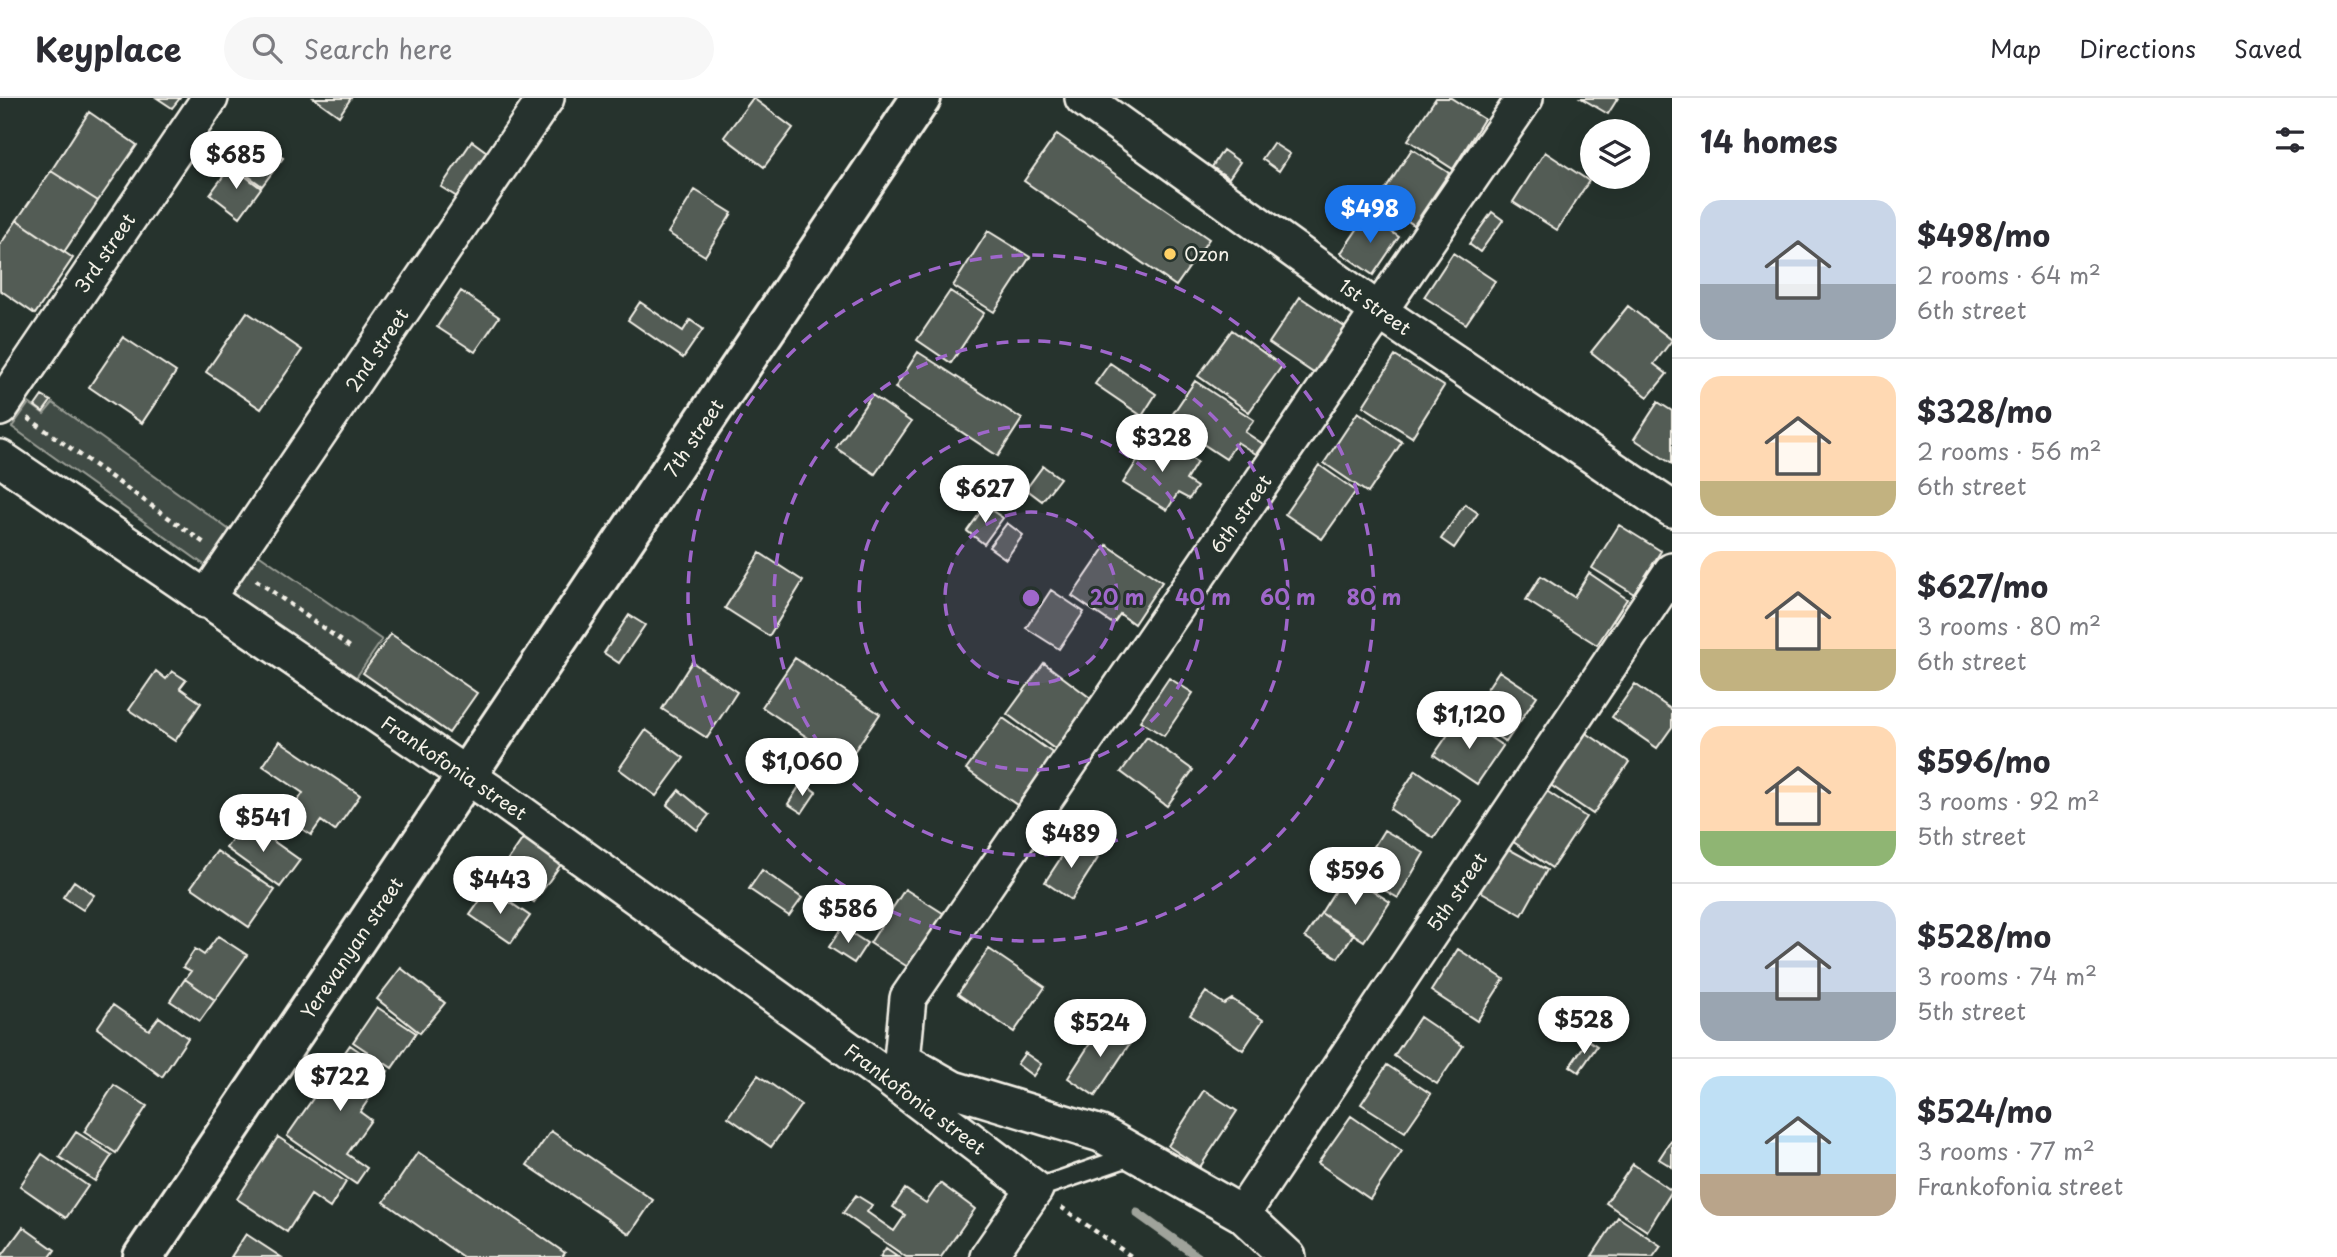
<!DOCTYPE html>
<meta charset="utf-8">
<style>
:root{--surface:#fff;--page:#f7f7f7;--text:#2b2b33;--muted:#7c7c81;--line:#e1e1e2;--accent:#1a73e8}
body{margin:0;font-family:"Playpen Sans",sans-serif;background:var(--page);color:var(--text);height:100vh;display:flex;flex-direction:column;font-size:26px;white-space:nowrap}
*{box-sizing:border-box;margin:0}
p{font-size:23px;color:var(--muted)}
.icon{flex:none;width:38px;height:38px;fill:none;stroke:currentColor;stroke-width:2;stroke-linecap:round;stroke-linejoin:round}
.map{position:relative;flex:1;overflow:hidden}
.panel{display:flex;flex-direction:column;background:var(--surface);width:665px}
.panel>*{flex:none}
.controls{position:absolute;left:1580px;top:21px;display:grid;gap:14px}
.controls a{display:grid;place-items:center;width:70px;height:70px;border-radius:50%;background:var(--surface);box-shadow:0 7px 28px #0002;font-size:35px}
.price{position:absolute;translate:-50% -60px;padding:0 16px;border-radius:24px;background:#fff;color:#222;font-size:23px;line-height:46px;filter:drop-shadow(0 2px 4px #0008)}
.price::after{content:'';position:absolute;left:50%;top:42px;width:21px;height:16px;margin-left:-10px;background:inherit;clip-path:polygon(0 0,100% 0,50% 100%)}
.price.on{background:var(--accent);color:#fff}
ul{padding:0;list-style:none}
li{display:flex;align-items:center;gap:21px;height:175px;padding:0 28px}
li+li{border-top:2px solid var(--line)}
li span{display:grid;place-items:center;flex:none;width:196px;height:140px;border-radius:21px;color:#555}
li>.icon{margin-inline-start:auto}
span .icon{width:84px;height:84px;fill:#fffc;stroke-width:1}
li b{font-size:30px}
h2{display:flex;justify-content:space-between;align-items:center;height:84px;padding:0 28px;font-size:30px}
header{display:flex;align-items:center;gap:42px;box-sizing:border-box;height:98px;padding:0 35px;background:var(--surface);border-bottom:2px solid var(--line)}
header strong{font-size:33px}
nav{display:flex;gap:38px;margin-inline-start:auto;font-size:24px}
.search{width:490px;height:63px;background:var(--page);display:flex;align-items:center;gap:18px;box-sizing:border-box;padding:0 24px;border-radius:38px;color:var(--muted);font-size:26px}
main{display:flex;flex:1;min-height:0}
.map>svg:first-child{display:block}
.green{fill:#414b45;stroke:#9a9e96;stroke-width:2}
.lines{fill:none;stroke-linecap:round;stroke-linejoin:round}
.stream{stroke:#9fa39b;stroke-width:9}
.building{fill:#525c55;stroke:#f4f1e8;stroke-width:2}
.service-casing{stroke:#f4f1e8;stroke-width:23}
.minor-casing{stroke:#f4f1e8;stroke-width:40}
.primary-casing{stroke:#f4f1e8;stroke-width:44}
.path{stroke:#f4f1e8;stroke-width:4.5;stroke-dasharray:5 5;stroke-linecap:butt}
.service{stroke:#26332d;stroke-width:18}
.minor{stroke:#26332d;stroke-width:35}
.primary{stroke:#26332d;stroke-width:38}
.ring{fill:none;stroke:#9f67cb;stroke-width:3.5;stroke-dasharray:12 9}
.poi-dot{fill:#ffd166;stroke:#26332d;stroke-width:2.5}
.labels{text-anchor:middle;stroke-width:6;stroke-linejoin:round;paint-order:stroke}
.street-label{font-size:19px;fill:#f4f1e8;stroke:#26332d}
.poi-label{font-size:19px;fill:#f4f1e8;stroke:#26332d;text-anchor:start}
.centre{fill:#9f67cb;stroke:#26332d;stroke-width:3.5}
.ring-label{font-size:21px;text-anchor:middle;font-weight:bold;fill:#9f67cb;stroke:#26332d;stroke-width:6;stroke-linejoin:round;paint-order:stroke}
</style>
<header>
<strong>Keyplace</strong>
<div class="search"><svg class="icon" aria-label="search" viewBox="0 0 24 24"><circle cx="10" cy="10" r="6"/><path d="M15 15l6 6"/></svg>Search here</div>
<nav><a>Map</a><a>Directions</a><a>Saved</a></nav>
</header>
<main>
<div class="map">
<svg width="1672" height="1159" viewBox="0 0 1672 1159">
<rect width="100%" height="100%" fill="#26332d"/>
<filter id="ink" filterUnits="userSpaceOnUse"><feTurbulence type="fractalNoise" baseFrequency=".0143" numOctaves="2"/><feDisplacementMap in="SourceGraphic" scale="14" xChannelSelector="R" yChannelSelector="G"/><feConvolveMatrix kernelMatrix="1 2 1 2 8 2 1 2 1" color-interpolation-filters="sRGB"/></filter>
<g filter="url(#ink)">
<path class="green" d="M29,305L44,316L53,305L231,433L206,468L12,329Z
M257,455L382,542L355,581L230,493Z"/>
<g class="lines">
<path class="stream" d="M1137,1115L1198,1159"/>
</g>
<path class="building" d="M157,0H180L172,10Z
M314,0H351L339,18Z
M753,0L793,30L764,69L724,39Z
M1436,0H1451L1484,21L1453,71L1408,42Z
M1581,0H1618L1608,16Z
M89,14L137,47L98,103L51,73Z
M1057,36L1209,141L1176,188L1024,83Z
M252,38L283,60L262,88L232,66Z
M472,43L487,54L457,99L441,89Z
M1273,45L1290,56L1279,73L1262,61Z
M1412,51L1449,75L1414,127L1378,103Z
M1223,52L1240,64L1229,80L1212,69Z
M1545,54L1589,83L1557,132L1513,104Z
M231,68L261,90L240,119L210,96Z
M51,73L98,103L64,154L17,122Z
M695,92L732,115L705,158L668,135Z
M1492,114L1503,122L1480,154L1469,146Z
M1367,117L1399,139L1373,177L1341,155Z
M17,122L73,160L35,216L0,192V147Z
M988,133L1030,159L994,214L953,188Z
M1453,155L1495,183L1466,226L1424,199Z
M461,193L499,219L475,254L437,229Z
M950,193L984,215L951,265L917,242Z
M1300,199L1346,230L1315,276L1269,245Z
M640,204L683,233L690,222L703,231L683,260L628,222Z
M1628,208L1672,242L1654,266L1667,276L1648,299L1591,254Z
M247,214L302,252L261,311L206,274Z
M1232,232L1282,268L1249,314L1198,278Z
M123,239L176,274L142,325L89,289Z
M918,254L1022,321L998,358L895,290Z
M1395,258L1444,288L1412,339L1363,308Z
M1110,265L1156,296L1142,318L1095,286Z
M1195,283L1254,322L1245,334L1263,346L1256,356L1237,344L1226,361L1168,323Z
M872,297L911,324L875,376L836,350Z
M42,298L51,303L43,314L35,308Z
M1658,304L1672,313V366L1634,341Z
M1358,314L1402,344L1368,395L1324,365Z
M1153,338L1197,364L1186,382L1197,389L1189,401L1178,395L1167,412L1123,385Z
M1319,367L1356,393L1322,441L1285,416Z
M1043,368L1060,380L1042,403L1026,391Z
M1465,406L1478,415L1454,450L1441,441Z
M985,408L1003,420L984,446L967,433Z
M1007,425L1023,437L1006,461L989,449Z
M1619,427L1661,453L1634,496L1592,470Z
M1107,447L1162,484L1134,526L1120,516L1113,526L1072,498Z
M760,455L803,483L769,538L725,510Z
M1589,475L1627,501L1597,547L1526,502L1541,478L1574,499Z
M1051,492L1084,514L1059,551L1026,530Z
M629,517L645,527L619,565L604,555Z
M391,536L477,595L449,635L363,575Z
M795,560L880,616L846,665L762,609Z
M692,564L737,594L707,640L662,611Z
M1044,565L1093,602L1056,652L1007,616Z
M156,573L166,581L172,573L186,582L180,590L201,605L175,643L129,612Z
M1499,573L1537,598L1506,644L1453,609L1463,593L1479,603Z
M1169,580L1193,595L1164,638L1140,623Z
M1635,586L1672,612V629L1657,650L1612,619Z
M1460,619L1503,648L1477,686L1434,657Z
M1003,620L1054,656L1017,707L966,671Z
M646,632L684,660L656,698L619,671Z
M1582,632L1629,664L1593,716L1546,684Z
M1147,639L1193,672L1167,708L1121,674Z
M280,643L360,697L335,733L321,723L311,737L286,720L303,695L263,668Z
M1416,672L1460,702L1434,740L1390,711Z
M802,684L816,694L802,715L788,706Z
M1542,690L1586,719L1552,770L1509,741Z
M679,692L709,717L697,732L667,707Z
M245,723L300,762L280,789L226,750Z
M1384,732L1424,755L1398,800L1357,776Z
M526,736L564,762L534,804L497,778Z
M1072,743L1098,760L1071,802L1045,784Z
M1505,749L1547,772L1522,817L1480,793Z
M217,753L275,792L249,829L191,789Z
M762,772L802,800L789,818L749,791Z
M1346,775L1390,804L1364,843L1321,815Z
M74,783L94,797L83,812L63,799Z
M489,790L530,818L511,845L470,817Z
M905,791L946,817L911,871L870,845Z
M1321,815L1354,835L1338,860L1305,839Z
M842,829L867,845L854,865L829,849Z
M218,838L247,857L215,902L185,881L191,873L183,869L195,851L204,857Z
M989,851L1045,889L1014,934L958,896Z
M1458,851L1504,881L1477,923L1431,893Z
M401,870L445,905L420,935L377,901Z
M185,881L215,902L200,923L170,903Z
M1206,894L1224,906L1232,901L1263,922L1243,952L1190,917Z
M113,907L149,932L159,919L188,940L162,979L97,930Z
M377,909L416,935L392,970L353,944Z
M1420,919L1463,948L1437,986L1394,958Z
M1104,924L1132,942L1095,998L1068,980Z
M1588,942L1597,948L1579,974L1570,968Z
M350,947L388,973L360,1014L371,1022L347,1056L367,1070L356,1086L287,1038Z
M1025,955L1041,966L1033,978L1017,966Z
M1387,967L1431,996L1405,1034L1361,1006Z
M758,977L801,1007L771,1049L728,1019Z
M114,987L147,1008L116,1055L84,1034Z
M1204,992L1237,1013L1200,1069L1168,1048Z
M1351,1018L1402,1053L1370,1101L1318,1065Z
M551,1033L653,1102L630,1136L527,1067Z
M76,1034L112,1057L95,1083L59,1059Z
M278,1039L346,1084L330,1110L311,1097L287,1134L237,1101Z
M1672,1041V1069L1659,1061Z
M418,1054L565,1155L562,1159H463L384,1104Z
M42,1056L88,1088L66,1120L20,1088Z
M1633,1066L1672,1093L1647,1133L1606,1105Z
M940,1085L975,1111L941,1159H906L843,1115L856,1097L872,1107L867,1114L894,1133L905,1117L893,1109L905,1091L926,1105Z
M1618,1119L1661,1148L1653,1159L1592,1158Z
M23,1129L55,1152L50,1159H1Z
M246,1136L281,1159H231Z
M886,1150L899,1159H880Z"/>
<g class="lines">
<g class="service-casing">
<path id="service" d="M1035,1091L1137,1056"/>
</g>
<g class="minor-casing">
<path id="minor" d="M1083,0L1380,214L1672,411
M0,310L210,0
M0,360L501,701L887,979L1035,1091L988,1159
M205,502L546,0
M1242,1116L1672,473
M1288,1159L1242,1116L1101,1036L953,991L902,962L908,900L1525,0"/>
</g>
<g class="primary-casing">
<path id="primary" d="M143,1159L921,0"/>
</g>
<path class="path" d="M28,320L207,447
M256,482L350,549
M1061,1109L1132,1159"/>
<use href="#service" class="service"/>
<use href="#minor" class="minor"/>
<use href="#primary" class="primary"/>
</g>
</g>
<circle cx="1031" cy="500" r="86" fill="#9f67cb" fill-opacity=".12"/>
<g class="ring">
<circle cx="1031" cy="500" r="86"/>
<circle cx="1031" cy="500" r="172"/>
<circle cx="1031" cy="500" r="257"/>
<circle cx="1031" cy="500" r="343"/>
</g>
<circle class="poi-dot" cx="1170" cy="156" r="7"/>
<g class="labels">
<g class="street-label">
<text transform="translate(105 155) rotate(-56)" y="7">3rd street</text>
<text transform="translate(1375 209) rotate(35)" y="7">1st street</text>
<text transform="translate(377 252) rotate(-56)" y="7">2nd street</text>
<text transform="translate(694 340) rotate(-56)" y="7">7th street</text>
<text transform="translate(1241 416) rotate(-55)" y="7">6th street</text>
<text transform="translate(454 670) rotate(34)" y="7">Frankofonia street</text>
<text transform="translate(1457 794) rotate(-56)" y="7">5th street</text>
<text transform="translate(352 850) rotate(-56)" y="7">Yerevanyan street</text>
<text transform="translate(915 1001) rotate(37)" y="7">Frankofonia street</text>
</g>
<g class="poi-label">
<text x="1184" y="163">Ozon</text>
</g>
</g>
<circle cx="1031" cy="500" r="10" class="centre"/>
<g class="ring-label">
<text x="1117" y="507">20 m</text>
<text x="1203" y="507">40 m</text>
<text x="1288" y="507">60 m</text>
<text x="1374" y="507">80 m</text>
</g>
</svg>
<div class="controls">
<a><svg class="icon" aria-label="layers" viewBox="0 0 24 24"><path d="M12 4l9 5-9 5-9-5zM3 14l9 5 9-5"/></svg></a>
</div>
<b class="price" style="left:236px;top:93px">$685</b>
<b class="price on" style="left:1370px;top:147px">$498</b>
<b class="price" style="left:1162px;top:376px">$328</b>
<b class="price" style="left:985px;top:427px">$627</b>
<b class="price" style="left:1469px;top:653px">$1,120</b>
<b class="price" style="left:802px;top:700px">$1,060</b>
<b class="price" style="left:263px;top:756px">$541</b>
<b class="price" style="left:1071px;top:772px">$489</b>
<b class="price" style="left:1355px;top:809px">$596</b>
<b class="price" style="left:500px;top:818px">$443</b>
<b class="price" style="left:848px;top:847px">$586</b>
<b class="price" style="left:1584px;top:958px">$528</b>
<b class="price" style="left:1100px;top:961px">$524</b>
<b class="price" style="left:340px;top:1015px">$722</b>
</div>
<section class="panel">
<h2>14 homes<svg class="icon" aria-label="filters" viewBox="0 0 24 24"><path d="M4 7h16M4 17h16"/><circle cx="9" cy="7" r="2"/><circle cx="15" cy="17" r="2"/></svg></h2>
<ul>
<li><span style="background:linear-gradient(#c9d6e8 60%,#9aa5b1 0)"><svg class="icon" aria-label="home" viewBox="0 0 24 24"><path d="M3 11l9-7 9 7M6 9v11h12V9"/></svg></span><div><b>$498/mo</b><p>2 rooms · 64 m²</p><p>6th street</p></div></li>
<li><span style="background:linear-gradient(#ffd9b3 75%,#c2b280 0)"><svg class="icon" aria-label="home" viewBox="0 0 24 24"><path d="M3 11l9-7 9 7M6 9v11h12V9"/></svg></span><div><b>$328/mo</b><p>2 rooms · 56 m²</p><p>6th street</p></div></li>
<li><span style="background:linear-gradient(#ffd9b3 70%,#c2b280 0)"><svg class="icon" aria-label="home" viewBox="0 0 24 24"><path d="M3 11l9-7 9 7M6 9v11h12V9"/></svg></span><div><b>$627/mo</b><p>3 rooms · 80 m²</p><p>6th street</p></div></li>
<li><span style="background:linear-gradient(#ffd9b3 75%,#8fb573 0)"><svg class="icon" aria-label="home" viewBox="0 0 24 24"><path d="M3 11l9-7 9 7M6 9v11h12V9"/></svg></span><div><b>$596/mo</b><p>3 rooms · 92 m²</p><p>5th street</p></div></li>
<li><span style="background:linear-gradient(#c9d6e8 65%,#9aa5b1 0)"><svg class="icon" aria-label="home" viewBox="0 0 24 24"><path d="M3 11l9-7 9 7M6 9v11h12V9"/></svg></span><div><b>$528/mo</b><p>3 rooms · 74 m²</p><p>5th street</p></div></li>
<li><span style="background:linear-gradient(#bfe0f5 70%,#b9a48a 0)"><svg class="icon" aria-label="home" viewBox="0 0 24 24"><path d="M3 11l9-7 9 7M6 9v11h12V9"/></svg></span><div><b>$524/mo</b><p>3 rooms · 77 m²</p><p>Frankofonia street</p></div></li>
</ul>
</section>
</main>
